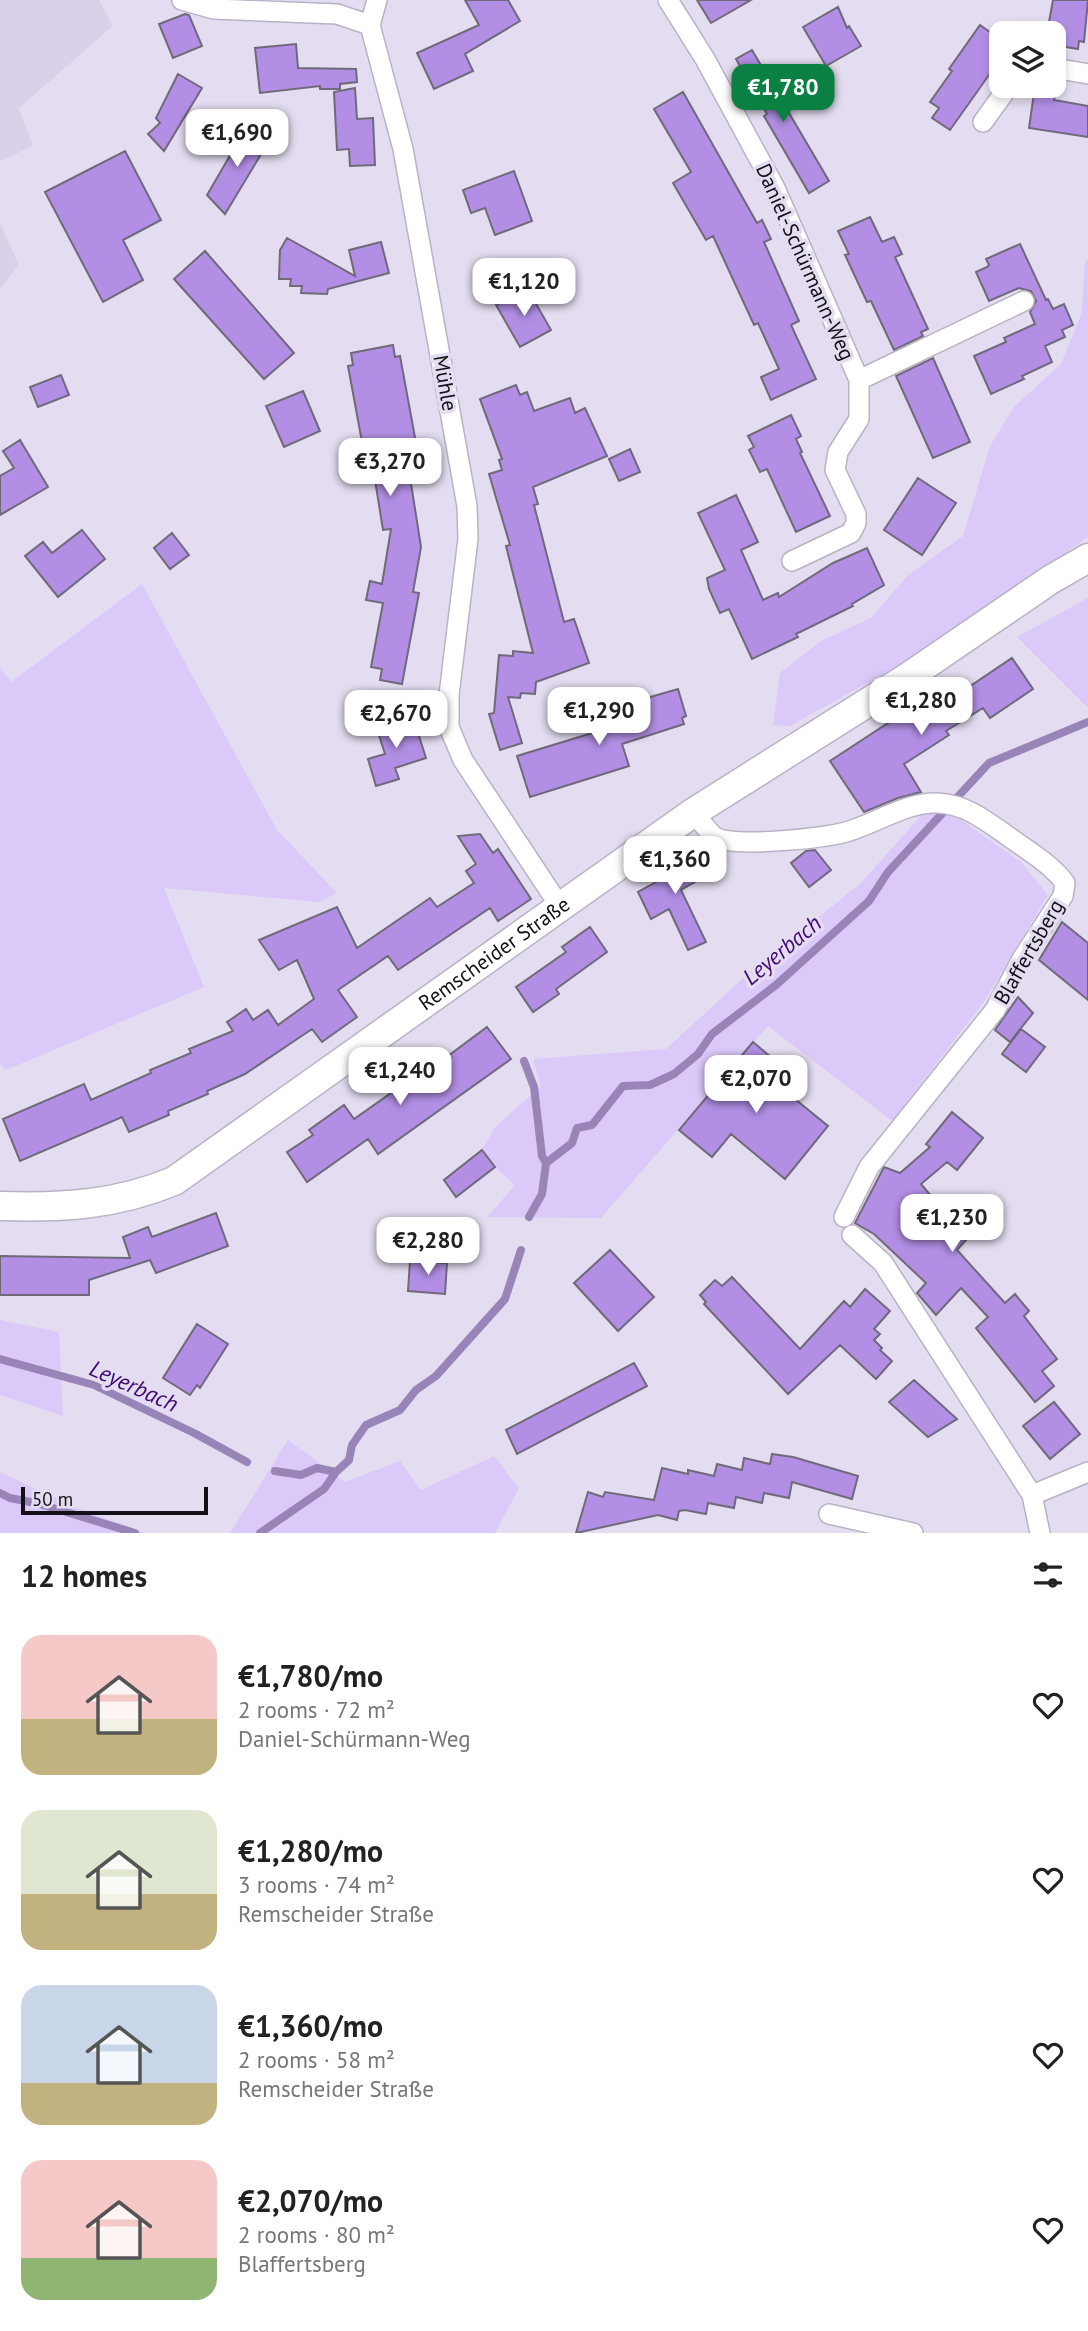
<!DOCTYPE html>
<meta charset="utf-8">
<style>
:root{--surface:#fff;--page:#f6f6f6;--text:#222;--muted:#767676;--accent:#0b8043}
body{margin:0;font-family:"PT Sans",sans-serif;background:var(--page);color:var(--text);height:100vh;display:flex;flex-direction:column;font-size:26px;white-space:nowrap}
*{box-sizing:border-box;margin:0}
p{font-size:23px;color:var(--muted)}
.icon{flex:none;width:38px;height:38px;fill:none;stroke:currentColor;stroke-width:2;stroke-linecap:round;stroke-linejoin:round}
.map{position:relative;height:1533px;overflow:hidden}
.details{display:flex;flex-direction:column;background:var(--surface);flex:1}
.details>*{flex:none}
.tools{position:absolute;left:989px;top:21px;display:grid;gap:14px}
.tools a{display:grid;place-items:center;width:77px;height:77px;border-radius:14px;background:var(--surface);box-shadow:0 4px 10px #0003;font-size:35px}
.scale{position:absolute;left:21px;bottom:18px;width:187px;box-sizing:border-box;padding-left:7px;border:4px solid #120f16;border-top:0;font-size:19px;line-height:24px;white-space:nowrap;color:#120f16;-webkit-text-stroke:5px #e4ddf1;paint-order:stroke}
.price{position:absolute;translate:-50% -60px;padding:0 16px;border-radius:14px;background:#fff;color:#222;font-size:23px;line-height:46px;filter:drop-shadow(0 2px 4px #0008)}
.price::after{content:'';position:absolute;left:50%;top:42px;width:21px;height:16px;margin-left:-10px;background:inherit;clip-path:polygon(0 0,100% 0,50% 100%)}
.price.on{background:var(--accent);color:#fff}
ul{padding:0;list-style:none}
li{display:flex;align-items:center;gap:21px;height:175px;padding:0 21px}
li span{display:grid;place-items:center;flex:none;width:196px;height:140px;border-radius:21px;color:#555}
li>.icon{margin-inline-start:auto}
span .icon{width:84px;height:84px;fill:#fffc;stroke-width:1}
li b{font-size:30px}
h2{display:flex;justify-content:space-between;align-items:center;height:84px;padding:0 21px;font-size:30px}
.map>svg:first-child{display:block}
.built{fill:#d9d0ea}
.green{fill:#dbc9f9}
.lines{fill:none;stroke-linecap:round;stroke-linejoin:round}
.stream{stroke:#9884b7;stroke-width:8}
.building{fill:#b28fe5;stroke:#6f697a;stroke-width:2}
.minor-casing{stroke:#b9b2c5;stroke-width:22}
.secondary-casing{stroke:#b9b2c5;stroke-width:31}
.minor{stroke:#fff;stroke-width:19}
.secondary{stroke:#fff;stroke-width:28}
.labels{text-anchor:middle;stroke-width:7;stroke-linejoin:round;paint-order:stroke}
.street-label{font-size:21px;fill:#120f16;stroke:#e4ddf1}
.water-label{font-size:23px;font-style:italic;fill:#420971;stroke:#e4ddf1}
</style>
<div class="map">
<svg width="1088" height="1533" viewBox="0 0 1088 1533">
<rect width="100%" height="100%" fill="#e4ddf1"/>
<path class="built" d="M0,0H99L113,26L19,108L33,146L0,161Z
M0,223L19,265L0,289Z"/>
<path class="green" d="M1088,260V537L901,664L790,726L773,725L780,673L821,641L871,618L908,575L963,536L990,446L1015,406L1061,364L1082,312L1085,261Z
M142,584L277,830L337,893L319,902L164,888L204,987L6,1070L0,1064V667L11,682Z
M1088,598V708L1017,637Z
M926,810L954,815L1021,862L1048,895L983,1003L892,1121L768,1026L601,1218L487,1217L515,1185L495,1167L482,1150L495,1127L541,1086L533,1059L666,1049L752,970L860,884Z
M0,1320L59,1332L63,1416L0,1395Z
M288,1440L345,1482L400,1461L421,1490L494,1456L519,1488L495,1533H230Z
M0,1472L72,1506L145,1533H0Z"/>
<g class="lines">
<path class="stream" d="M524,1061L534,1087L542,1156L546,1163
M529,1217L542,1194L546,1163L572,1143L577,1128L592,1125L623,1086L650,1085L674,1074L698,1054L712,1034L776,985L869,901L888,872L989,763L1088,722
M0,1359L94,1385L194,1433L247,1462
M275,1471L301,1475L317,1468L336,1472L349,1460L352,1445L366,1425L400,1410L416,1390L436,1376L505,1299L521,1250
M0,1493L10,1498L40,1504L135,1533
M260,1533L324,1489L336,1472"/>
</g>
<path class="building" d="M465,0H508L520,21L465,54L473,71L434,89L417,53L479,25Z
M697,0H751L711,23Z
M1053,0H1088L1084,42L1079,41L1078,49L1054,45L1056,33H1047Z
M838,7L847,28L849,26L861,46L826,66L803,27Z
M185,14L189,15L202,46L173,58L159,24Z
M980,25L1001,40V58L950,130L932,118L939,108L930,102L952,71L949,69Z
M296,44L298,68L356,69L357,82L340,84V89H320V86L260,93L255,48Z
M752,50L829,181L809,193L764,116L767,114L736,59Z
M178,74L202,88L164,151L148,134L160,123L156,118Z
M1035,86H1057L1054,100L1088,106V137L1029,128Z
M355,88L357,119L373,118L375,165L350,166L349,149L337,150L334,92Z
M683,92L757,223L762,220L771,239L764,242L799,321L791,325L816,379L771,400L761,377L779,369L758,323L754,325L713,236L706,240L673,183L691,172L654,109Z
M246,128L269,141L225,214L207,195Z
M125,151L161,220L123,240L143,280L103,302L45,192Z
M514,171L532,221L495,235L485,208L471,213L463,190Z
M870,217L882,242L894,237L902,254L895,257L928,329L921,332L923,336L894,350L871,301L867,302L845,255L849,254L838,231Z
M287,238L355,276L349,250L381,242L389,273L328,289L327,294L301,293L302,286H290L291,279H279L280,250Z
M1020,244L1046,300L1048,299L1053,309L1064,304L1073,325L1062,330L1065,337L1045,346L1052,362L1022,376L1024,379L991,394L974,356L1006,342L1004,338L1035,324L1030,312L1036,301L1031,291L1019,288L989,301L976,272L987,267L989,265L986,259Z
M205,251L294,353L264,379L174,279Z
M527,288L551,330L520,347L496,305Z
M393,345L395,357L400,356L416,443L411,444L413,457L407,458L421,547L413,592L419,593L402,684L380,680L382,669L371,667L383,603L366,600L370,581L382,584L391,529L383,530L375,480H369L348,366L353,365L351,353Z
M933,358L970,442L933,458L896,376Z
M61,375L69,395L38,407L30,387Z
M516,385L520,395L527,392L534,411L570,398L575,413L585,408L607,456L533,487L538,504L534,505L564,622L574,619L589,663L536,682L535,694L521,693L520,698L508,697L522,743L500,750L489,714L494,713L499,655L513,656V651L533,653L506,546L510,545L489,474L502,470L499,460L502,459L480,399Z
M303,391L320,431L284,447L266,406Z
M791,415L801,436L796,439L802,452L800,453L830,516L796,532L767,469L760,472L749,450L754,447L748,436Z
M20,440L48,487L0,515V476L14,468L3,451Z
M630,449L640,472L619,481L609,459Z
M918,478L956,503L922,555L884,530Z
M736,495L758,542L741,550L763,600L778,593L779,597L833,563L867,548L884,585L852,604L853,606L796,634L798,637L752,659L729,609L720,613L709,589L707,578L725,570L698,513Z
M82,530L105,559L58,597L25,556L43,542L52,553Z
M172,533L189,555L170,569L154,548Z
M1012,658L1033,689L990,718L983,708L946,731L949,735L904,764L921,792L898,798L864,812L830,761L937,691L945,703Z
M678,689L686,716L682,718L684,724L622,744L629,766L530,797L517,756L638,719L633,702Z
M413,717L426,758L395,768L399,779L376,786L368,759L385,754L377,729Z
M480,834L493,853L498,849L531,899L498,921L490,908L398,970L388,956L338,990L357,1017L322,1042L312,1029L245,1074L207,1091L208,1094L168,1111L169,1115L129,1132L122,1117L20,1161L3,1119L84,1084L91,1100L151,1073L150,1070L191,1053L189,1049L233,1031L227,1022L246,1009L253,1020L268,1010L278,1025L314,999L297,960L279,970L259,940L337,907L357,948L430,898L437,907L474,883L466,871L476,864L458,836Z
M691,850L705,876L681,890L706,942L688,950L669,909L651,919L638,892L656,882L650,872Z
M815,850L831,870L809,887L791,863L806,851Z
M1062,922L1088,943V1000L1039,960Z
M590,927L607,952L556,989L559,994L533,1012L516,987L566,952L562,947Z
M1018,997L1033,1013L1010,1042L995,1030Z
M487,1027L511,1059L378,1154L368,1139L307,1182L287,1152L313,1135L309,1130L344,1105L354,1119L411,1079L413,1082Z
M1021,1029L1045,1047L1026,1072L1002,1054Z
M753,1042L785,1069L774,1082L828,1126L785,1179L731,1134L712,1157L679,1130Z
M952,1112L983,1138L957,1170L947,1162L921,1184L967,1239L957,1250L1005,1303L1015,1294L1029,1311L1024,1316L1057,1359L1042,1371L1054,1386L1035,1402L976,1328L988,1317L961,1288L936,1315L917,1293L926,1283L874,1234L855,1223L884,1167L900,1173L930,1147L926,1144Z
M482,1150L495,1167L456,1197L444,1180Z
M216,1213L228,1246L156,1273L150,1260L89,1280V1295H0V1256L130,1258L123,1237L148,1227L152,1237Z
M610,1250L654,1297L618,1331L574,1283Z
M410,1261L447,1263L445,1294L408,1291Z
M732,1277L800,1349L844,1301L850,1307L865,1289L890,1311L874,1329L880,1334L874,1340L882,1348L880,1350L892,1361L876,1379L840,1345L788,1394L704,1304L706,1302L700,1295L715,1280L722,1286Z
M197,1324L228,1344L200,1388L197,1385L190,1395L163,1378Z
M634,1363L647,1386L517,1454L506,1430Z
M914,1380L957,1419L928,1437L889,1402Z
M1054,1402L1080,1434L1050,1459L1023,1426Z
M772,1454L793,1457L858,1476L852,1499L792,1482L789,1498L764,1493L762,1503L736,1497L734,1508L708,1503L706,1514L685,1510L679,1511L677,1520L658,1515L576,1533L588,1492L603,1497L605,1492L654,1500L662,1468L688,1474V1470L714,1476L717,1464L742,1470L744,1458L770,1464Z"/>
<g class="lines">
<g class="minor-casing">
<path id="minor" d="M182,0L214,9L337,14L370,25
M377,0L370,25L403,149L467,506L468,539L449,695V727L463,760L561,908
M668,0L705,59L775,188L859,380V419L838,452L835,470L856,514V523L851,533L792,561
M1054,68L1088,74
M983,122L1009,86
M859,380L1024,301
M694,812C700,820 707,831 715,837C732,848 825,838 846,832C875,824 906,802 937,803C967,804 989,823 1012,839C1030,852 1052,865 1065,883L1063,896L1022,959L995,1010L869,1167L844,1217
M852,1235L883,1263L1032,1495L1040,1533
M1032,1495L1088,1472
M829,1514L913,1533"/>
</g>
<g class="secondary-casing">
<g id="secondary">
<path id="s1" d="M0,1206C63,1208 116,1205 174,1181L694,812L908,677L1050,580L1088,558"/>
</g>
</g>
<use href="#minor" class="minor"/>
<use href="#secondary" class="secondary"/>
</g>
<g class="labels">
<g class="street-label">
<text transform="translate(805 262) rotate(66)" y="7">Daniel-Schürmann-Weg</text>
<text transform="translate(445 383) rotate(80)" y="7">Mühle</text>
<text transform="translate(1029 952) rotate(-60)" y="7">Blaffertsberg</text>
<text dy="7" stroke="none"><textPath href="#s1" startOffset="570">Remscheider Straße</textPath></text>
</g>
<g class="water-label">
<text transform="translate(782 950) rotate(-40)" y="8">Leyerbach</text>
<text transform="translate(134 1386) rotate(24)" y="8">Leyerbach</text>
</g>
</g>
</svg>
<div class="tools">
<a><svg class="icon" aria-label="layers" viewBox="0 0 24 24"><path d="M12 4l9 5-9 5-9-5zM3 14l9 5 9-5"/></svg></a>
</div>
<div class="scale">50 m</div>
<b class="price on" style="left:783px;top:124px">€1,780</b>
<b class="price" style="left:237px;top:169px">€1,690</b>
<b class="price" style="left:524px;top:318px">€1,120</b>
<b class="price" style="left:390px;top:498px">€3,270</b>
<b class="price" style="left:921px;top:737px">€1,280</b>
<b class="price" style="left:599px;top:747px">€1,290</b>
<b class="price" style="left:396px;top:750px">€2,670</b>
<b class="price" style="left:675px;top:896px">€1,360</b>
<b class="price" style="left:400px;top:1107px">€1,240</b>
<b class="price" style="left:756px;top:1115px">€2,070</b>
<b class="price" style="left:952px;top:1254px">€1,230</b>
<b class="price" style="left:428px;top:1277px">€2,280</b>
</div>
<section class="details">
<h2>12 homes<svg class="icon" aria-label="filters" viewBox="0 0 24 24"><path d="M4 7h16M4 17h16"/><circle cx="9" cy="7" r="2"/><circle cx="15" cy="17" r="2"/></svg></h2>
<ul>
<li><span style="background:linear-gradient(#f6c9c9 60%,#c2b280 0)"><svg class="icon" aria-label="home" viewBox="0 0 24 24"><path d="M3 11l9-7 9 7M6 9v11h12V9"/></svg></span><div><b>€1,780/mo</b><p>2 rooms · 72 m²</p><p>Daniel-Schürmann-Weg</p></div><svg class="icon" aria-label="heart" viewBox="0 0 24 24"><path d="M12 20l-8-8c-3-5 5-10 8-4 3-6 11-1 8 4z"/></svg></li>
<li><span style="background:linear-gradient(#dfe7d0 60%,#c2b280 0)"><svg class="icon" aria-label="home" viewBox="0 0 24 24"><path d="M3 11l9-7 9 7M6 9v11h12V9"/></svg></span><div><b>€1,280/mo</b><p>3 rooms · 74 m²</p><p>Remscheider Straße</p></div><svg class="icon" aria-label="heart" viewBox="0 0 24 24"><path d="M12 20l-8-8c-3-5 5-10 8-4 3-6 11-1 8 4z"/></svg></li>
<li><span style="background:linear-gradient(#c9d6e8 70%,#c2b280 0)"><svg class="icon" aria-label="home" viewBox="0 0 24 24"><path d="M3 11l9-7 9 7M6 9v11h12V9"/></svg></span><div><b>€1,360/mo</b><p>2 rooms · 58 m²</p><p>Remscheider Straße</p></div><svg class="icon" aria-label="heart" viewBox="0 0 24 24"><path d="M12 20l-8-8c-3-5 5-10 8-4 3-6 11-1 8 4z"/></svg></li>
<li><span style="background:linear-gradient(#f6c9c9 70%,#8fb573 0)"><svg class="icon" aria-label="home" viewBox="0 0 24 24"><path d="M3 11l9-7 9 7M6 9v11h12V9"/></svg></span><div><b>€2,070/mo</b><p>2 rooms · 80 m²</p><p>Blaffertsberg</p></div><svg class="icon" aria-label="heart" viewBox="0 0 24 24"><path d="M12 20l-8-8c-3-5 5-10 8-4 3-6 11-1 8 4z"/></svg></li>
</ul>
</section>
